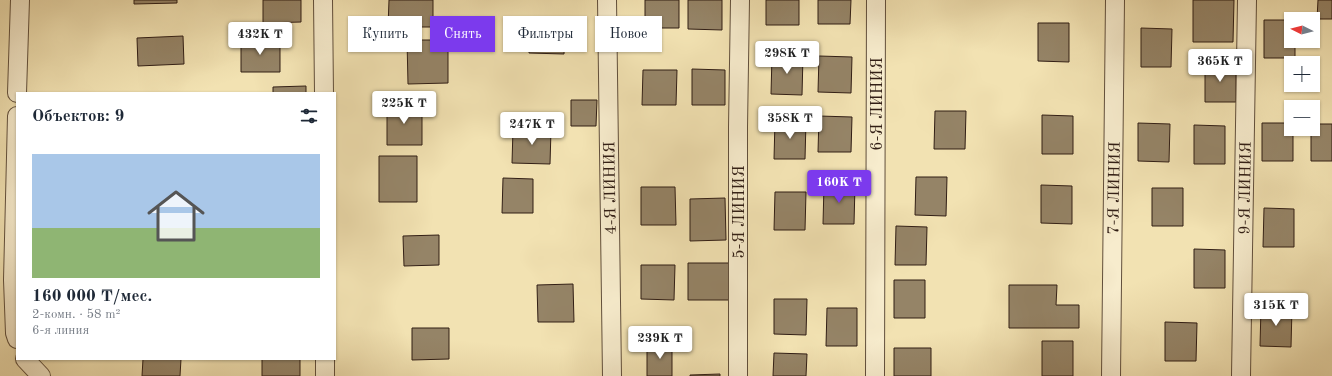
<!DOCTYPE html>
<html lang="ru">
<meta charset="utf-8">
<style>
:root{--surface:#fff;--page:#f2f2f3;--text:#1f2937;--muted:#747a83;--line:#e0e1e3;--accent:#7c3aed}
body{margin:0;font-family:"Old Standard TT",serif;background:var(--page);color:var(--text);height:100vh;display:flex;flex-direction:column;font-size:15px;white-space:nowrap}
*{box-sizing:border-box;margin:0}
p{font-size:13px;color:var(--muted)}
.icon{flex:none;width:22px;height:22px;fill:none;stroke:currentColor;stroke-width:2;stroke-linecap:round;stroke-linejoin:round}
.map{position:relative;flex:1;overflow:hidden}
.details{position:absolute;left:16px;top:92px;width:320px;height:268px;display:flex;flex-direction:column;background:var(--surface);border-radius:0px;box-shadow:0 1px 3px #0004}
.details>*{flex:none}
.hud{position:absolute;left:348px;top:16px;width:380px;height:36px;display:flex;gap:8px}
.needle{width:26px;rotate:276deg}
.fabs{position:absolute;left:1284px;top:12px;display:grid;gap:8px}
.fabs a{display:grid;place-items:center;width:36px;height:36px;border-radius:0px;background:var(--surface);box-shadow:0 1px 3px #0004;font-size:20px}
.price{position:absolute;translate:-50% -34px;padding:0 9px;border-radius:4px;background:#fff;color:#222;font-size:13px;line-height:26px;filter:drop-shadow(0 1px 2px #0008)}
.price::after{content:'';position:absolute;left:50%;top:24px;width:12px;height:9px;margin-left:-6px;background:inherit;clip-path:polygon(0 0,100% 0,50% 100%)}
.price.active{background:var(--accent);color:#fff}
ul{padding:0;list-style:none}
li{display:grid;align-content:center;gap:8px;height:212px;padding:0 16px}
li+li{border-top:1px solid var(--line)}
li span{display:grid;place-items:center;height:124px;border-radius:0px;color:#555}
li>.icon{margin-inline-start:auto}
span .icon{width:72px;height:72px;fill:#fffc;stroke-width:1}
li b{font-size:17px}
h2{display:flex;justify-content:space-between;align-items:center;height:48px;padding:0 16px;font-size:17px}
.pill{padding:0 14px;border-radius:0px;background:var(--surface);box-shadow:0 1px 3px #0004;font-size:14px;line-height:36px}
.pill.active{background:var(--accent);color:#fff}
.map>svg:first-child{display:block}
.building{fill:#958467;stroke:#311e15}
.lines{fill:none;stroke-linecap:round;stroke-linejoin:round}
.minor-casing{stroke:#614f3c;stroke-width:20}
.minor{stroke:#f7eccd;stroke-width:18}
.labels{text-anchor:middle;stroke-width:4;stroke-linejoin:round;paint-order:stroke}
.street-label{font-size:16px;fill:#311e15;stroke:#f7eccd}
</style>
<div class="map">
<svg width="1332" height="376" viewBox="0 0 1332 376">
<rect width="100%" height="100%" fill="#f2e2b2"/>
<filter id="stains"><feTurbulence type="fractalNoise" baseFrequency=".005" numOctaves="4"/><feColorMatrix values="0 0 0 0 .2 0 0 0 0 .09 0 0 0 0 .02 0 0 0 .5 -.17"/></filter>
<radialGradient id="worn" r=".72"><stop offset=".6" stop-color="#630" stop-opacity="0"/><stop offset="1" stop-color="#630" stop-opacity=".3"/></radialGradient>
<path class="building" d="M134,0H177V3L134,4Z
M263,0H301V22L263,23Z
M389,0H433V27H388Z
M645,0H679V28H645Z
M688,0H722V30L688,29Z
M766,0H799V25H766Z
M818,0H851L850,24H818Z
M1193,0H1234L1233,42H1193Z
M1318,0H1332V19H1317Z
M530,19L565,20L564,54L529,53Z
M1264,20H1291V41H1295V58H1264Z
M1038,23H1069V62L1038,61Z
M1141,28L1172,29L1171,67H1141Z
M183,36L184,64L138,66L137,38Z
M241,39H280V72H241Z
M407,40H448V83L408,84Z
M772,56H803L802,95L771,94Z
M819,56L852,57L851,93L818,92Z
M1205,64H1236V102H1205Z
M692,69L725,70V105H692Z
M643,70H677L676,105H642Z
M306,86V93H273V87Z
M571,100H597L596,126H571Z
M387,105H422V145H387Z
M935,111H966L965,149H934Z
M1042,115L1073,116V154H1042Z
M819,116L852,117L851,152H818Z
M775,121H806L805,159H774Z
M1138,123L1170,124L1169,162L1138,161Z
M1262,123H1291V129H1293V161H1262Z
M1313,124H1332V161H1311V129H1313Z
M1194,125L1225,126V164H1194Z
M513,129L551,130L550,164L512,163Z
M379,156H417V202H379Z
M916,177H947L946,216L915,215Z
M503,178L533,179V213H502Z
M824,185H855L854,224H823Z
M1041,185L1072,186V224L1041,223Z
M641,187H675L676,225H641Z
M1152,188H1183V226H1152Z
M775,192H806L805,230H774Z
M725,198L726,240L690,241V199Z
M1264,208L1294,209V247H1263Z
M896,226L927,227L926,265H895Z
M439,235V265L404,266L403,236Z
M1194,249L1225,250V288H1194Z
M688,263H731V300H688Z
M641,265H675L674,300L641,299Z
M894,280H925V318H894Z
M573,284L574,322H538L537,285Z
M1009,285H1057L1056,305H1079V328H1009Z
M774,299H807L806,335L774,334Z
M827,308H857V346H826Z
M1261,308H1292L1291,347L1260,346Z
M1165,322L1197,323L1196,361H1165Z
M412,328H449V359L412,360Z
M1042,341H1073V376H1042Z
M672,343V376H647V344Z
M894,348H931V376H894Z
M774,353L807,354L806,376H773Z
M143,359H181L180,376H142Z
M262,359H300V376H262Z
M720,374V376H690V375Z"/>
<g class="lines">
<g class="minor-casing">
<path id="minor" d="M323,0L324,93
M607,0L612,376
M17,93L20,0
M17,116L13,280L15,333L17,339
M25,359L41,376
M325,359V376
M738,376V127L740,0
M875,376L876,0
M1111,376L1115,0
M1241,376L1247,0"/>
</g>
<use href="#minor" class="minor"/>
</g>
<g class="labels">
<g class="street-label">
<text transform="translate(876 104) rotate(-90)" y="6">6-Я ЛИНИЯ</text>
<text transform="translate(609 188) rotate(-91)" y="6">4-Я ЛИНИЯ</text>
<text transform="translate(1113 188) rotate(-89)" y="6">7-Я ЛИНИЯ</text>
<text transform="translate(1244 188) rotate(-89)" y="6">9-Я ЛИНИЯ</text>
<text transform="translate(738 212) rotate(-90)" y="6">5-Я ЛИНИЯ</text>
</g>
</g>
<rect width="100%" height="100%" filter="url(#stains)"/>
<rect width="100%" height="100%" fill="url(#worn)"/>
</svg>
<div class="fabs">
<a><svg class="needle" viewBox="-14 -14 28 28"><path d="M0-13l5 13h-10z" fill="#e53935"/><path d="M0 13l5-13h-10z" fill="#747a83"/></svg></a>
<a>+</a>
<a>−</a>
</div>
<b class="price" style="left:260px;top:56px">432K ₸</b>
<b class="price" style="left:787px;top:75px">298K ₸</b>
<b class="price" style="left:1220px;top:83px">365K ₸</b>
<b class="price" style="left:404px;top:125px">225K ₸</b>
<b class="price" style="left:790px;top:140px">358K ₸</b>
<b class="price" style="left:532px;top:146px">247K ₸</b>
<b class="price active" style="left:839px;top:204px">160K ₸</b>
<b class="price" style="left:1276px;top:327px">315K ₸</b>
<b class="price" style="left:660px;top:360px">239K ₸</b>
<div class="hud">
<a class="pill">Купить</a>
<a class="pill active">Снять</a>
<a class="pill">Фильтры</a>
<a class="pill">Новое</a>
</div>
<section class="details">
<h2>Объектов: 9<svg class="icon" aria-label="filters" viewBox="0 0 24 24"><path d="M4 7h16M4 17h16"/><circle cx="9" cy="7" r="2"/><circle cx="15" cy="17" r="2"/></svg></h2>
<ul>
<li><span style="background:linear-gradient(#a9c7e8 60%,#8fb573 0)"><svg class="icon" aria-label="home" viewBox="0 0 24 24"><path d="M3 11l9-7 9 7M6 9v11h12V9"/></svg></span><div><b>160 000 ₸/мес.</b><p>2-комн. · 58 m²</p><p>6-я линия</p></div></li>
</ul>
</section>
</div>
